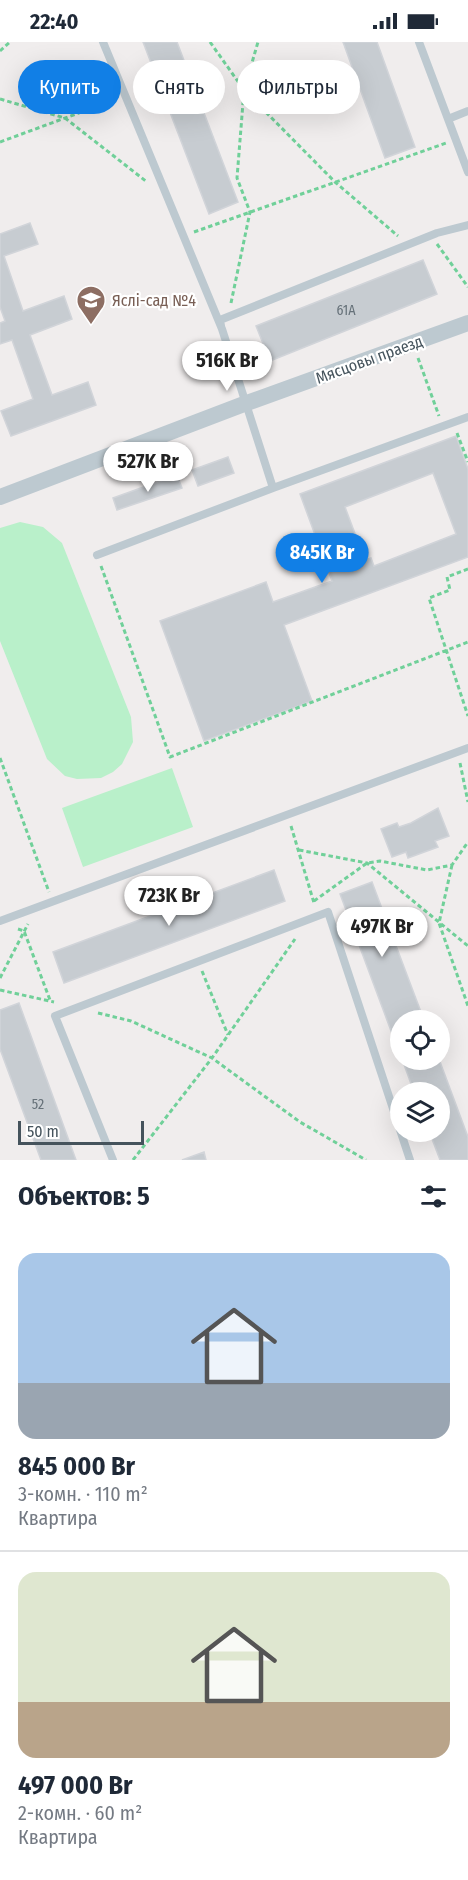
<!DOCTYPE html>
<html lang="ru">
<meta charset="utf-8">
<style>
:root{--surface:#fff;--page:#f2f2f3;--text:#1f2937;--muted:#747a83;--line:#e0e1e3;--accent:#117fe6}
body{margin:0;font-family:"Fira Sans Condensed",sans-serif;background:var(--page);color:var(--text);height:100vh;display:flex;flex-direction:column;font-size:22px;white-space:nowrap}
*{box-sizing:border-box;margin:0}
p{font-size:20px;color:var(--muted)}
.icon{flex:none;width:33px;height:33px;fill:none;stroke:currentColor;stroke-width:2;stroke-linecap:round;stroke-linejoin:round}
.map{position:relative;height:1118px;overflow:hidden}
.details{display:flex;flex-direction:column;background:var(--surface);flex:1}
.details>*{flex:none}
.hud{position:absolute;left:18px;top:18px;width:432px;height:54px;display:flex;gap:12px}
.tools{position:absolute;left:390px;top:968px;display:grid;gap:12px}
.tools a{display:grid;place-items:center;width:60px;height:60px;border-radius:50%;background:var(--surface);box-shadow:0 6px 24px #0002;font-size:30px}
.scale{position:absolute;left:18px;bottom:15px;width:126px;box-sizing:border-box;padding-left:6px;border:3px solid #45535c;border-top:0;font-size:16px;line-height:21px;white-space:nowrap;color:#45535c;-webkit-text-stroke:4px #fff;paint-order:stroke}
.price{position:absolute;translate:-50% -51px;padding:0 14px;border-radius:21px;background:#fff;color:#222;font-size:20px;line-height:39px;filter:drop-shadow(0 2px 3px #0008)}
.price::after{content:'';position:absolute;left:50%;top:36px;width:18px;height:14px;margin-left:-9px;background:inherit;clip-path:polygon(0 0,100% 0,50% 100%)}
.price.selected{background:var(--accent);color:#fff}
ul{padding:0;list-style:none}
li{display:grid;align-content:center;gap:12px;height:318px;padding:0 18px}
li+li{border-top:2px solid var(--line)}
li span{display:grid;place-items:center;height:186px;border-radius:18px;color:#555}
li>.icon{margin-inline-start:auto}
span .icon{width:108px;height:108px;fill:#fffc;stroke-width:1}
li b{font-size:26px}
h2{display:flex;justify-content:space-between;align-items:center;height:72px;padding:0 18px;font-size:26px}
.chip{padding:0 21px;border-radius:27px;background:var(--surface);box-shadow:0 6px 24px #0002;font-size:21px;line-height:54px}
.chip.selected{background:var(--accent);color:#fff}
.status{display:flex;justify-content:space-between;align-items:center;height:42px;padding:0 30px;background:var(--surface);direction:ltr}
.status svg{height:16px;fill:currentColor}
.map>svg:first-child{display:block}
.green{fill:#b9f0ca}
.building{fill:#c7ccd1;stroke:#d1d4d9;stroke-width:1.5;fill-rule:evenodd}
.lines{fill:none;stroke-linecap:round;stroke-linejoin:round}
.path{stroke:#70d099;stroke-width:3;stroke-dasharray:4.5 3;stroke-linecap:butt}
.service{stroke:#bdc9d0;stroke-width:8}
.minor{stroke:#bdc9d0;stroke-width:16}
.labels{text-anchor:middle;stroke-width:4.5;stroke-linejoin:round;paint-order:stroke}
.number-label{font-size:14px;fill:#667179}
.education-label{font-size:16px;fill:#785e54;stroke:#fff;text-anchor:start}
.street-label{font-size:16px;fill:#45535c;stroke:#fff}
</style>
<div class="status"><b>22:40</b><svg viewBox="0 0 49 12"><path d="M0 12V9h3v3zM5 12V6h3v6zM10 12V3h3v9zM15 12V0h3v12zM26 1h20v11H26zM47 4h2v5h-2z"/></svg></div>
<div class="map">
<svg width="468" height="1118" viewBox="0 0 468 1118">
<rect width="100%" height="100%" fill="#f0eded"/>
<path class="green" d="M20,480L43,485L62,501L131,675L133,700L122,722L113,730L101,736L77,737L65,734L47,717L0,599V486Z
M172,726L193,785L83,825L62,766Z"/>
<path class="building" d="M143,0H177L238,160L209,172Z
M343,0H377L415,105L385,116Z
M30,181L38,202L4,214L23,269L64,254L72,277L30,293L52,353L88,340L96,363L11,394L1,369L33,357L12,298L0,302V281L5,279L0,265V192Z
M423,218L437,252L270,319L256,284Z
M456,394L468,427V515L284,583L312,659L204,699L160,579L266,540L273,560L332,539L300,452ZM433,431L456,492L374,524L371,516L365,518L345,465Z
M228,415L234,431L198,444L192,428Z
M177,433L182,446L117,468L113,456Z
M438,766L449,794L435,799L438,805L408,816L406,810L392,815L381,787L397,781L399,785L411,781Z
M274,828L285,859L64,941L53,910Z
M372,840L424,978H400V1013L340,852Z
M19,961L76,1118H41L0,1007V968Z
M402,1017H439L468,1095V1118H440L429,1089H440V1050H414Z
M204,1110L206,1118H182Z"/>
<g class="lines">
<path class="path" d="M210,0L244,48L335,140L398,194
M0,9L10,0
M0,57L65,76L147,140
M0,100L114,58
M194,190L446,101
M437,202L468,245
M231,261L250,170L237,136L244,48L258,0
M418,316L439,374
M457,391L468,420
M101,524L170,715L468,600
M468,527L447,535L450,548L429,556L468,674
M0,716L49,850
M460,721L468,760
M291,784L314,861
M299,808L367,821L468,904
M452,823L439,881L468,964
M314,859L367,821L380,819L427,828L452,823L468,800
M18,887L24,889L50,958
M202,929L228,993
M0,936L28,882
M0,948L54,960
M98,971L131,979L212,1016L300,1080L366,1118
M133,1118L212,1016L295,897"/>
<path class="service" d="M419,0L468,130
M448,77L468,69
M221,284L220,278L437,191L468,183
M273,446L468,375
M97,513L273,446L222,287L103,0
M0,879L468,706
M113,1118L55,974L328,870L410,1118"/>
<path class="minor" d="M0,455L244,362L468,281"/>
</g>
<defs>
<g id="school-pin" transform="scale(1.5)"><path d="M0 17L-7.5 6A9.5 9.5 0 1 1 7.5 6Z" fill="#8d6e63" stroke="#fff"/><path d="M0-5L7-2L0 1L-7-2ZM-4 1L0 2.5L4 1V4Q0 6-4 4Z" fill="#fff"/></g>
</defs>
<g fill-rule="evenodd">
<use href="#school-pin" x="91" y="258"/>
</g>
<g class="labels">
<g class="number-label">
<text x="346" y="273">61А</text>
<text x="38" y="1067">52</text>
</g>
<g class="education-label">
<text x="112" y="264">Яслі-сад №4</text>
</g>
<g class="street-label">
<text transform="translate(369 317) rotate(-20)" y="6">Мясцовы праезд</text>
</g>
</g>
</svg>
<div class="tools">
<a><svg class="icon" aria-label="locate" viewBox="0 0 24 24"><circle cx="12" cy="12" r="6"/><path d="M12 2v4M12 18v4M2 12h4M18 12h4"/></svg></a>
<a><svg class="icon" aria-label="layers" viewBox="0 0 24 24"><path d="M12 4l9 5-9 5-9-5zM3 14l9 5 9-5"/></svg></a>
</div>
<div class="scale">50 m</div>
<b class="price" style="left:227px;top:350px">516K Br</b>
<b class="price" style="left:148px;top:451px">527K Br</b>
<b class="price selected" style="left:322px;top:542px">845K Br</b>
<b class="price" style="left:169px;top:885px">723K Br</b>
<b class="price" style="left:382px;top:916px">497K Br</b>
<div class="hud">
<a class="chip selected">Купить</a>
<a class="chip">Снять</a>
<a class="chip">Фильтры</a>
</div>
</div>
<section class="details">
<h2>Объектов: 5<svg class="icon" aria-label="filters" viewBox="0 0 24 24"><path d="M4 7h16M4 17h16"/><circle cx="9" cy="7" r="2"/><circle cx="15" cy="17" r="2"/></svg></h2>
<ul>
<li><span style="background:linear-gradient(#a9c7e8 70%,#9aa5b1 0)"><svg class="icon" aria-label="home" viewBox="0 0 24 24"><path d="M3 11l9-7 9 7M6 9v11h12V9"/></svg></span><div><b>845 000 Br</b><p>3-комн. · 110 m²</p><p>Квартира</p></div></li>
<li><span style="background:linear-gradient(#dfe7d0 70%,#b9a48a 0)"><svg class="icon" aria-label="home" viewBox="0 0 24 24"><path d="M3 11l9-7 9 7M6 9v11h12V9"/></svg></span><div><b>497 000 Br</b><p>2-комн. · 60 m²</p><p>Квартира</p></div></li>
</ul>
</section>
